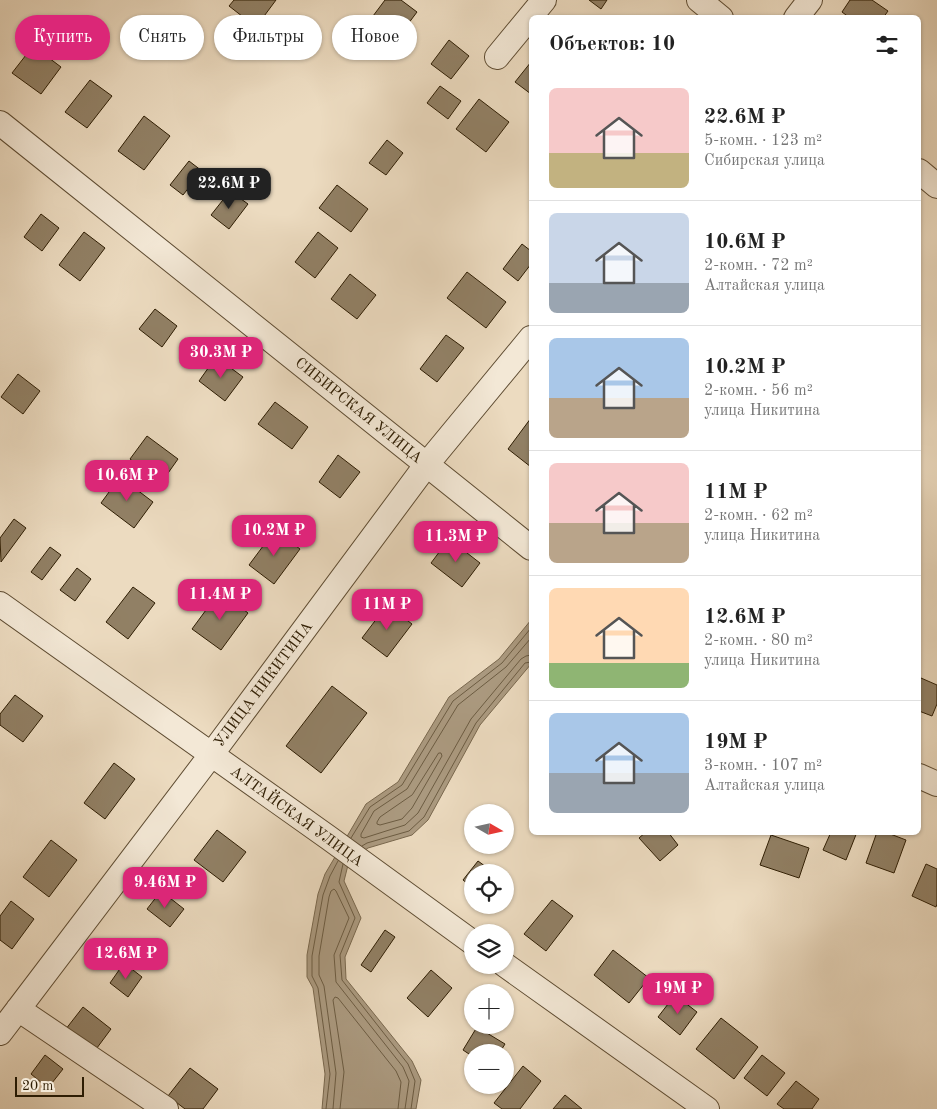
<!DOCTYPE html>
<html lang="ru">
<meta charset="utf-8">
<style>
:root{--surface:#fff;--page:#f6f6f6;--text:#222;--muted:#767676;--line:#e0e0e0;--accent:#db2777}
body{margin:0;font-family:"Old Standard TT",serif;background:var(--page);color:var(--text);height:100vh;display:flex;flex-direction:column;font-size:19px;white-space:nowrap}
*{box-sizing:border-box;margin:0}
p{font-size:16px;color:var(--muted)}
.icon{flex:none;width:28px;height:28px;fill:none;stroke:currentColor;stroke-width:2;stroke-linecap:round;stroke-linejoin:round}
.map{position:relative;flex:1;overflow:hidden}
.drawer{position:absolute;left:529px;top:15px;width:392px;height:820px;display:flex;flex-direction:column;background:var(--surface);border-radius:8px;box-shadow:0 1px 4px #0004}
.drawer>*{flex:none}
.guide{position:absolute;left:15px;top:15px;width:439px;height:45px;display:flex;gap:10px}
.needle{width:32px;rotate:99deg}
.controls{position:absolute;left:464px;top:804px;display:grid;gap:10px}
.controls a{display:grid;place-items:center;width:50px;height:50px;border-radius:50%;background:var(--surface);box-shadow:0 1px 4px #0004;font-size:25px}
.scale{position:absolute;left:15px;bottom:12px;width:69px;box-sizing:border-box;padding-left:5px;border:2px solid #2e1d03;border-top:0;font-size:14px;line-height:18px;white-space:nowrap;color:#2e1d03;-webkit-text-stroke:4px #f3e8d6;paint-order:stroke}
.price{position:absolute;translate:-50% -42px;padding:0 11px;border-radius:10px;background:var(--accent);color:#fff;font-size:16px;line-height:32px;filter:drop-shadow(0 1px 2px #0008)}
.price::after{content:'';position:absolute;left:50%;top:30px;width:15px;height:11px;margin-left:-8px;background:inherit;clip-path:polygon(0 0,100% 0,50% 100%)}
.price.selected{background:#222;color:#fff}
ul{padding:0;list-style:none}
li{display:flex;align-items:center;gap:15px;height:125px;padding:0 20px}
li+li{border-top:1px solid var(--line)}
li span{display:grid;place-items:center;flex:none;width:140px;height:100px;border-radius:8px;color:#555}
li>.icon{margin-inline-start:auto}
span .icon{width:60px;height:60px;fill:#fffc;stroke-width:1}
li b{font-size:21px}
h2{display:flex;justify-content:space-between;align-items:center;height:60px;padding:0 20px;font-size:21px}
.tag{padding:0 18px;border-radius:22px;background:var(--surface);box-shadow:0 1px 4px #0004;font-size:18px;line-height:45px}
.tag.selected{background:var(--accent);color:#fff}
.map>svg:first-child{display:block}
.water{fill:#ab9a80;stroke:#79684e}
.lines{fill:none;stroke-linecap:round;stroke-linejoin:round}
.shore{stroke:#6c5c42;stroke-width:1}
.building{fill:#918065;stroke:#2e1d03}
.minor-casing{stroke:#5e4c32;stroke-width:26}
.minor{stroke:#f3e8d6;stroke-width:24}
.labels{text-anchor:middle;stroke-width:5;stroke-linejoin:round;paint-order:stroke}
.street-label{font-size:15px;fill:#2e1d03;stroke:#f3e8d6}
</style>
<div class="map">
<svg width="937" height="1109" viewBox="0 0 937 1109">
<rect width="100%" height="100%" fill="#ecdbc0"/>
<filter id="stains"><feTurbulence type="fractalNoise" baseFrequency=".004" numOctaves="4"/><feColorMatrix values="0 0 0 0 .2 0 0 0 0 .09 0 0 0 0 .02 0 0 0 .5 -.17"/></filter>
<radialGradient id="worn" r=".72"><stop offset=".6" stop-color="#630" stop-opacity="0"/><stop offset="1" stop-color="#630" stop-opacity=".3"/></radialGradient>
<path class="water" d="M531,620V664L480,725L428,820L412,835L368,848L349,861L344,881L361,918L345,957L346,979L412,1061L421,1080L416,1109H322L325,1074L313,988L307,977V955L318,894L325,874L366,804L398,782L449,697L499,659Z"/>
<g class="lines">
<path class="shore" d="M531,638L506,667L458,705L407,789L374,811L361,834V837L364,838L405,825L418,813L471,719L521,659L526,656L531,655
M439,753H441L442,756L412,808L402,819L380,825L377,824V822L380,817L412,795Z
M351,838L370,807L402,785L453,701L502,663L531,628
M362,846L367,843L409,831L424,817L476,723L525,663L531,662
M343,864L339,882L355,918L340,955L342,980L408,1064L415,1081L411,1109
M326,1109L330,1074L318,988L312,976V956L323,895L330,876L338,861
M333,1109L336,1073L324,986L319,975V956L329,897L331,891L334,889L336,891L349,918L334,955L336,982L403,1067L409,1081L405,1109
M340,1109L344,1072L333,1000L335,997L338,998L396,1071L401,1082L398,1109"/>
</g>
<path class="building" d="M234,0H276L256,27L229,6Z
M385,0H401L417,12L399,36L373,16Z
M589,0H607L601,9Z
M850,0H872L888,11L883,18H850L842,12Z
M449,40L469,56L451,79L431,64Z
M33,46L61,67L41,94L12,73Z
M531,62V94L515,82Z
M90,80L112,96L87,128L65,112Z
M440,86L461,101L448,119L427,103Z
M479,99L509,122L486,152L456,129Z
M144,116L170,136L144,170L118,151Z
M387,140L403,153L386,175L369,163Z
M189,161L202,171L183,195L170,185Z
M337,185L368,209L351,232L319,208Z
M230,191L248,204L229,229L211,215Z
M41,214L59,228L42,251L24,237Z
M84,232L105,248L80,281L59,265Z
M318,232L338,248L315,278L295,262Z
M522,244L531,251V264L518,281L503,269Z
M467,272L506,302L486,328L447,298Z
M350,274L376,295L357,319L331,299Z
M155,309L177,326L162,347L139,329Z
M446,335L464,348L437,382L420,369Z
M216,357L243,377L225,401L199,381Z
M18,374L40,391L23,414L1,397Z
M275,402L308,427L292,449L258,424Z
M531,418V467L508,449Z
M147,436L178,459L161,483L130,459Z
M338,455L360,472L340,498L319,482Z
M120,477L153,502L134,528L101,503Z
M14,519L26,528L1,562L0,538Z
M275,530L300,549L274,584L249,565Z
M449,539L480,563L462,587L431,563Z
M50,547L61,555L42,580L31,572Z
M77,568L91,579L75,601L60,590Z
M133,587L155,603L128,639L106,622Z
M220,591L248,613L221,650L192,629Z
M387,605L412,624L387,657L362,638Z
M921,678L937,685V704L932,716L919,711V683Z
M332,686L367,713L321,773L286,746Z
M15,695L43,716L23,742L0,725V714Z
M114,763L135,779L105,819L84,803Z
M217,830L246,852L223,882L194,860Z
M646,832H668L678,845L660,861L639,838Z
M831,832H857L846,860L823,850Z
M877,832H885L906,840L894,873L866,863Z
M771,835L809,848L799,878L760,865Z
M51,840L77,860L49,897L23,877Z
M478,861L493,872H472V887L463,880Z
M926,864L937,869V904L936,907L912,896Z
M161,891L184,909L170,927L147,909Z
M552,900L573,916L546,951L524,934Z
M11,901L34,919L12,949L0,940V916Z
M385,930L395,937L371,972L361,965Z
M613,950L649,978L629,1003L594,975Z
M124,963L142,977L128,997L110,983Z
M431,970L452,988L428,1017L407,998Z
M675,995L697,1012L680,1035L658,1017Z
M83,1007L111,1029L91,1056L62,1034Z
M721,1018L758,1047L734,1079L696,1049Z
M477,1027L505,1044L500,1052H472V1056L463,1050Z
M45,1055L63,1069L48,1088L31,1074Z
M762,1055L785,1073L767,1096L744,1078Z
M523,1066L541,1081L520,1109H502L494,1103Z
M190,1068L218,1089L203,1109H185L168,1096Z
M796,1081L819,1099L812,1109H784L777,1104Z
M565,1095L582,1109H553Z"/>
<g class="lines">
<g class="minor-casing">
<path id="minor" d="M699,0L721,18
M796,18L810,0
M497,57L544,0
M0,123L531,548
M919,171L937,186
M0,604L329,838L472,942
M919,776L937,784
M505,965L707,1109
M18,1009L166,1109
M0,1033L211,755L427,464L531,338"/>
</g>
<use href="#minor" class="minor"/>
</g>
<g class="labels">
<g class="street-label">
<text transform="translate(359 410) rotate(39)" y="5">СИБИРСКАЯ УЛИЦА</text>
<text transform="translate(263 684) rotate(-53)" y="5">УЛИЦА НИКИТИНА</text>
<text transform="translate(297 816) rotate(36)" y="5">АЛТАЙСКАЯ УЛИЦА</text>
</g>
</g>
<rect width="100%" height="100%" filter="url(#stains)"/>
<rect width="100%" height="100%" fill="url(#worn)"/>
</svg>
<div class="controls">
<a><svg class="needle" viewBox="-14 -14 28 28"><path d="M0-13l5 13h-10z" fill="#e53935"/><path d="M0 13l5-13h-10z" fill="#767676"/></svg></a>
<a><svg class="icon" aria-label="locate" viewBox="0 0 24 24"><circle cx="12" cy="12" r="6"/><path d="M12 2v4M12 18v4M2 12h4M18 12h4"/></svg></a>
<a><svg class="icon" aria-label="layers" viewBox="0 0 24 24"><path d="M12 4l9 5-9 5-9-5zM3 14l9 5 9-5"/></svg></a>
<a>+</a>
<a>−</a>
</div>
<div class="scale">20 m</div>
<b class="price selected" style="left:229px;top:210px">22.6M ₽</b>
<b class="price" style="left:221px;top:379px">30.3M ₽</b>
<b class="price" style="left:127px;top:502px">10.6M ₽</b>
<b class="price" style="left:274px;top:557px">10.2M ₽</b>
<b class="price" style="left:456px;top:563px">11.3M ₽</b>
<b class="price" style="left:220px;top:621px">11.4M ₽</b>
<b class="price" style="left:387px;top:631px">11M ₽</b>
<b class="price" style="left:165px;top:909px">9.46M ₽</b>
<b class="price" style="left:126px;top:980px">12.6M ₽</b>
<b class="price" style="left:678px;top:1015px">19M ₽</b>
<div class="guide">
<a class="tag selected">Купить</a>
<a class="tag">Снять</a>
<a class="tag">Фильтры</a>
<a class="tag">Новое</a>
</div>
<section class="drawer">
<h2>Объектов: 10<svg class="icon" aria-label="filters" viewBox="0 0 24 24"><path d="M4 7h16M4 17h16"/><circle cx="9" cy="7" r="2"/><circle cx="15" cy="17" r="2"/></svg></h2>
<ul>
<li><span style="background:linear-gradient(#f6c9c9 65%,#c2b280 0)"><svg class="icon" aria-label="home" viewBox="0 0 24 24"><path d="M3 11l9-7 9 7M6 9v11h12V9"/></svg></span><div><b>22.6M ₽</b><p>5-комн. · 123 m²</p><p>Сибирская улица</p></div></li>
<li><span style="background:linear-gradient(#c9d6e8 70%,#9aa5b1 0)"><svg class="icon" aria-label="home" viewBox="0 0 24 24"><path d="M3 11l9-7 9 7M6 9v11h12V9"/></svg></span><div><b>10.6M ₽</b><p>2-комн. · 72 m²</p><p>Алтайская улица</p></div></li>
<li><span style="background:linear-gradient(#a9c7e8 60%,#b9a48a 0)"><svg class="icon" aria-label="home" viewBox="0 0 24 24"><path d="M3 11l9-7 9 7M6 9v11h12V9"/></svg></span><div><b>10.2M ₽</b><p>2-комн. · 56 m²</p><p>улица Никитина</p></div></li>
<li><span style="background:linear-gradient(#f6c9c9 60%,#b9a48a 0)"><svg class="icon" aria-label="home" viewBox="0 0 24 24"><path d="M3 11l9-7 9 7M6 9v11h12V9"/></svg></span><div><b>11M ₽</b><p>2-комн. · 62 m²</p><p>улица Никитина</p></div></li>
<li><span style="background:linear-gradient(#ffd9b3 75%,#8fb573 0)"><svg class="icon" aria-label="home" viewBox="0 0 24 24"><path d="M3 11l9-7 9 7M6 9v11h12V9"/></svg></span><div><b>12.6M ₽</b><p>2-комн. · 80 m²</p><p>улица Никитина</p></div></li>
<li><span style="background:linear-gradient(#a9c7e8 60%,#9aa5b1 0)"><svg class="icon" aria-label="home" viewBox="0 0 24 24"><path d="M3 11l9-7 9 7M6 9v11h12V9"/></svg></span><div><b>19M ₽</b><p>3-комн. · 107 m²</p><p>Алтайская улица</p></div></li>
</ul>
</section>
</div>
